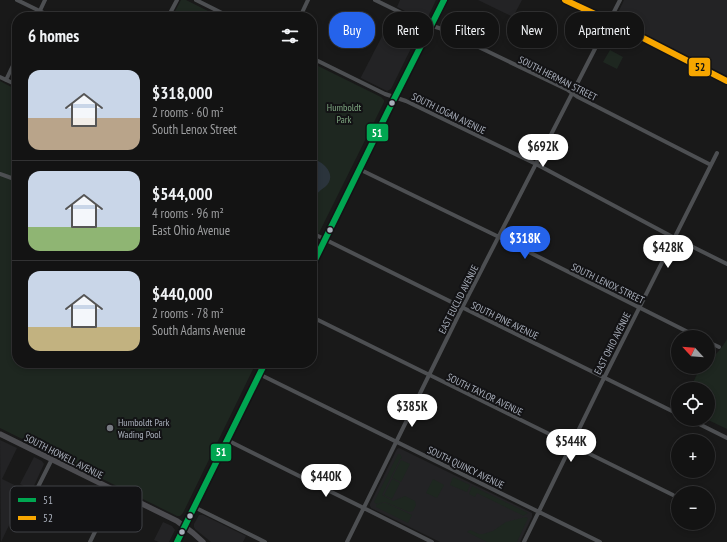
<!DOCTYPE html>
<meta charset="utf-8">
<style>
:root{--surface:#131313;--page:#202021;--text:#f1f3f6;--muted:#9d9ea0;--line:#323233;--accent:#2563eb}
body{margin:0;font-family:"PT Sans Narrow",sans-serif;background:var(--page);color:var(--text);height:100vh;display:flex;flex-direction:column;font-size:15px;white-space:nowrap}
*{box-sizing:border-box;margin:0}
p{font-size:13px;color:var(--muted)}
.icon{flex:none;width:22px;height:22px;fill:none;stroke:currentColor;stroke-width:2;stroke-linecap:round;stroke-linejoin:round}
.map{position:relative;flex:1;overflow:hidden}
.sheet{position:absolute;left:12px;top:12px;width:305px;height:356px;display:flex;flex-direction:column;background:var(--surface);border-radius:16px;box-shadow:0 2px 6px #0003,0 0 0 1px var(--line)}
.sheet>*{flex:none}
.hud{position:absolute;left:329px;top:12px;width:338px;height:36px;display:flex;gap:8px}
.needle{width:26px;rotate:296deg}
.controls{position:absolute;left:671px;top:330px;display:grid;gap:8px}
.controls a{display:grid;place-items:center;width:44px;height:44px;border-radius:50%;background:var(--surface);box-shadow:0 2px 6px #0003,0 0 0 1px var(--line);font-size:20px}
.price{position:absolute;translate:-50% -34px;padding:0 9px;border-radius:14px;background:#fff;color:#222;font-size:13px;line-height:26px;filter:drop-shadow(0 1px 2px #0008)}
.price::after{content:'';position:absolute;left:50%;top:24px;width:12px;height:9px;margin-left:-6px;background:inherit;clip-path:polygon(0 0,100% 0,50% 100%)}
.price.on{background:var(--accent);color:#fff}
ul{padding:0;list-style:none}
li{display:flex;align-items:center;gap:12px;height:100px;padding:0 16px}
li+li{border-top:1px solid var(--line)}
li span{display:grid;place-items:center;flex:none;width:112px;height:80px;border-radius:12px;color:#555}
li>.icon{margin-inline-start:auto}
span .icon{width:48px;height:48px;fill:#fffc;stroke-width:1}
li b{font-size:17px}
h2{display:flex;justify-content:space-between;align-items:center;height:48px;padding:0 16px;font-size:17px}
.tag{padding:0 14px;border-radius:16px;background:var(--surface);box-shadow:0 2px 6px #0003,0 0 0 1px var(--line);font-size:14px;line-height:36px}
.tag.on{background:var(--accent);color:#fff}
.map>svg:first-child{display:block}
.built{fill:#232325}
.green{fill:#1e2720}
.water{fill:#2b343c}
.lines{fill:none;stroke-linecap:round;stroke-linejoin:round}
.street{stroke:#4d4f52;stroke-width:4}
.secondary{stroke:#4c4c50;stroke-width:5.5}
.bus-1-casing{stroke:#131315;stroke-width:9}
.bus-2-casing{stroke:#131315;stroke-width:9}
.bus-1{stroke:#00a651;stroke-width:6}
.bus-2{stroke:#f7a600;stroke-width:6}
.bus-dot{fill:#a9afbb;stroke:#131315;stroke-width:1.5}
.poi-dot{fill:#777a82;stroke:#131315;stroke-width:1.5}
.labels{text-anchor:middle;stroke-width:4;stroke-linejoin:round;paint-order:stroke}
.street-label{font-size:10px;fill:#a9afbb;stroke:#131315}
.park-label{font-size:10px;fill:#7fa781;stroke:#131315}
.poi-label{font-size:10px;fill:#a9afbb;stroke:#131315;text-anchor:start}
.key{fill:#131315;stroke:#404247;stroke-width:1}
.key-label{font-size:11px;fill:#a9afbb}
.line-badge{stroke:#131315;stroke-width:1.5}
.badge-label{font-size:11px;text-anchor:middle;font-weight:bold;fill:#fff}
.pale-badge-label{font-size:11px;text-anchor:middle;font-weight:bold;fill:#111}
</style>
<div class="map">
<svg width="727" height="542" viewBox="0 0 727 542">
<rect width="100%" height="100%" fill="#191919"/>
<path class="built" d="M400,0H436L428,17L425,19L423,20L397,7Z
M478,0H522L513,17Z
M624,0H727V76L617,20L616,17Z
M394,14L418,26L420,30L391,89L387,91L361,78V77L393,15Z
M0,440L17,448L2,479L29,492L30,493L17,521L12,519L1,542Z
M399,448L532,513V517L520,542H440L371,508L370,506V504L397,449Z
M34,457L42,461L44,464L33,488L30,489L20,484Z
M199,515H203L246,536L243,542H211L195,529L194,527V524Z
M163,522L172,526L175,530L169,542H159L154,540Z"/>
<path class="green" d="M181,0H186L220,17H172Z
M610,50L623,57L617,69L603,62Z
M312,63L381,97L384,100V102L312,247Z
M0,81L17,90V363H256L183,513L180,516H177L0,428Z
M727,339V429L706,419H708V389H690L698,372L702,367H708V361C716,355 722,348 727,339Z
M398,454H400L402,458L400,459L382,495L393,501L405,496L415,501L416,505L413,511L409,512L385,502L376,504L374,502Z
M401,460L410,464L401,482L392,478Z
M453,477L470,485L467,492L450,485Z
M392,479L400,483L392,499L384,495Z
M433,479L444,485L437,498L426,493Z
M472,486L528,513L523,516L522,515L477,493L475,497L469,494Z
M382,503H386L412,515L408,523L376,507V505Z
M526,517L528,518L517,542H487L467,532L470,530L479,534H483L493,531L506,522Z"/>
<path class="water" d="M312,157C316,160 321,162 325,166C332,173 332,181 325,187C320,190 317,195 312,195Z"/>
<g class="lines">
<path class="street" d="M17,0L52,17
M196,0L230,17
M375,0L422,23L439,28L568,90L578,97L711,165
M37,17L45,0
M168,17L177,0
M300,17L308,0
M312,58L385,94L406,101L536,164L669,235L727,264
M0,77L17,85
M6,80L17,57
M359,169L499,237L698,337
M0,174L17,180
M312,233L678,414
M312,317L673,495
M708,342L719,347
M259,374L600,542
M689,419L727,438
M227,440L432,542
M194,507L265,542
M22,519L52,459
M90,542L115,491
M347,542L462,308L620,0
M524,542L601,384L717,153"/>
<path class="secondary" d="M565,0L610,21L727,81
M312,266L388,111L444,0
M0,434L177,521L193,533L203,542
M177,542L265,363"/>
<g class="bus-1-casing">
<path id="bus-1" d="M312,266L388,111L444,0
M177,542L265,363"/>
</g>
<g class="bus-2-casing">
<path id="bus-2" d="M565,0L610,21L727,81"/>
</g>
<use href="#bus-1" class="bus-1"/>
<use href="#bus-2" class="bus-2"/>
</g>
<g class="bus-dot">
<circle cx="392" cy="103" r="3.5"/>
<circle cx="330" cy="230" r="3.5"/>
<circle cx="190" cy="516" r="3.5"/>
<circle cx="182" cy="532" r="3.5"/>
</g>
<circle class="poi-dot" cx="110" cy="428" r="4"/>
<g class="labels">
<g class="street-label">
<text transform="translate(558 78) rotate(27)" y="4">SOUTH HERMAN STREET</text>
<text transform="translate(449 113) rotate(26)" y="4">SOUTH LOGAN AVENUE</text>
<text transform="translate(608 283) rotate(26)" y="4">SOUTH LENOX STREET</text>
<text transform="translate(458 299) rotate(-63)" y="4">EAST EUCLID AVENUE</text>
<text transform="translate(505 320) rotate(26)" y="4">SOUTH PINE AVENUE</text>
<text transform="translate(612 343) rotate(-63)" y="4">EAST OHIO AVENUE</text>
<text transform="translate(485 394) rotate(26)" y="4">SOUTH TAYLOR AVENUE</text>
<text transform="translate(64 456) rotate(27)" y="4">SOUTH HOWELL AVENUE</text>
<text transform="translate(466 467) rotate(26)" y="4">SOUTH QUINCY AVENUE</text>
</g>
<g class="park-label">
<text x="344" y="111">Humboldt<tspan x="344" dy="12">Park</tspan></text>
</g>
<g class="poi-label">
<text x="118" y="426">Humboldt Park<tspan x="118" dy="12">Wading Pool</tspan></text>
</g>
</g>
<rect x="10" y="486" width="132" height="46" rx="6" class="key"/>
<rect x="18" y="498" width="18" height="4" fill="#00a651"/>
<rect x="18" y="516" width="18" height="4" fill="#f7a600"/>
<g class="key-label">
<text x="43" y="504">51</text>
<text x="43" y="522">52</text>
</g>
<g class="line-badge">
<rect x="688" y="57" width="23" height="20" rx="4" fill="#f7a600"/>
<rect x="366" y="123" width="23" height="19" rx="4" fill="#00a651"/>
<rect x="210" y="443" width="22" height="19" rx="4" fill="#00a651"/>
</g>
<g class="badge-label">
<text x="377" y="137">51</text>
<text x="221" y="456">51</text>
</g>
<g class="pale-badge-label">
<text x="700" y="71">52</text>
</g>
</svg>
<div class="controls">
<a><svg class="needle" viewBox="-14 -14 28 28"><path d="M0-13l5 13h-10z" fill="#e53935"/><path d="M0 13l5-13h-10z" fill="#9d9ea0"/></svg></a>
<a><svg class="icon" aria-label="locate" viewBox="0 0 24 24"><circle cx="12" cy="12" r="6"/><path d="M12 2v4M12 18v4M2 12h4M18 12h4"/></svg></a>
<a>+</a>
<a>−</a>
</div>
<b class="price" style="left:543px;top:168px">$692K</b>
<b class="price on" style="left:525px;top:260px">$318K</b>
<b class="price" style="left:668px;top:269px">$428K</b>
<b class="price" style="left:412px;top:428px">$385K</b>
<b class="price" style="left:571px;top:463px">$544K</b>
<b class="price" style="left:326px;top:498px">$440K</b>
<div class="hud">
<a class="tag on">Buy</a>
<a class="tag">Rent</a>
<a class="tag">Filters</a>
<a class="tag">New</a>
<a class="tag">Apartment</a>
</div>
<section class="sheet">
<h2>6 homes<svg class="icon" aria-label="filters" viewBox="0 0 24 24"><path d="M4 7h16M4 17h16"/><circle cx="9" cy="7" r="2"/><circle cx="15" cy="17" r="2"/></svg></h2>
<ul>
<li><span style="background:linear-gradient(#c9d6e8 60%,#b9a48a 0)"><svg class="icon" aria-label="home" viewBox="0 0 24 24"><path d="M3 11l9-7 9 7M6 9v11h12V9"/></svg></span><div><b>$318,000</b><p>2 rooms · 60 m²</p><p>South Lenox Street</p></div></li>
<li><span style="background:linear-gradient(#c9d6e8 70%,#8fb573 0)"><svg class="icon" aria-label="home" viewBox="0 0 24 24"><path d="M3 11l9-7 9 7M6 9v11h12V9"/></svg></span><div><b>$544,000</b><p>4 rooms · 96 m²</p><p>East Ohio Avenue</p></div></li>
<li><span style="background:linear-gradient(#c9d6e8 70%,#c2b280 0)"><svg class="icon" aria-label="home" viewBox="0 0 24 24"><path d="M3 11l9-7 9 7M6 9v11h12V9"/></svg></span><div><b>$440,000</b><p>2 rooms · 78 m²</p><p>South Adams Avenue</p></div></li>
</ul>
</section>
</div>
